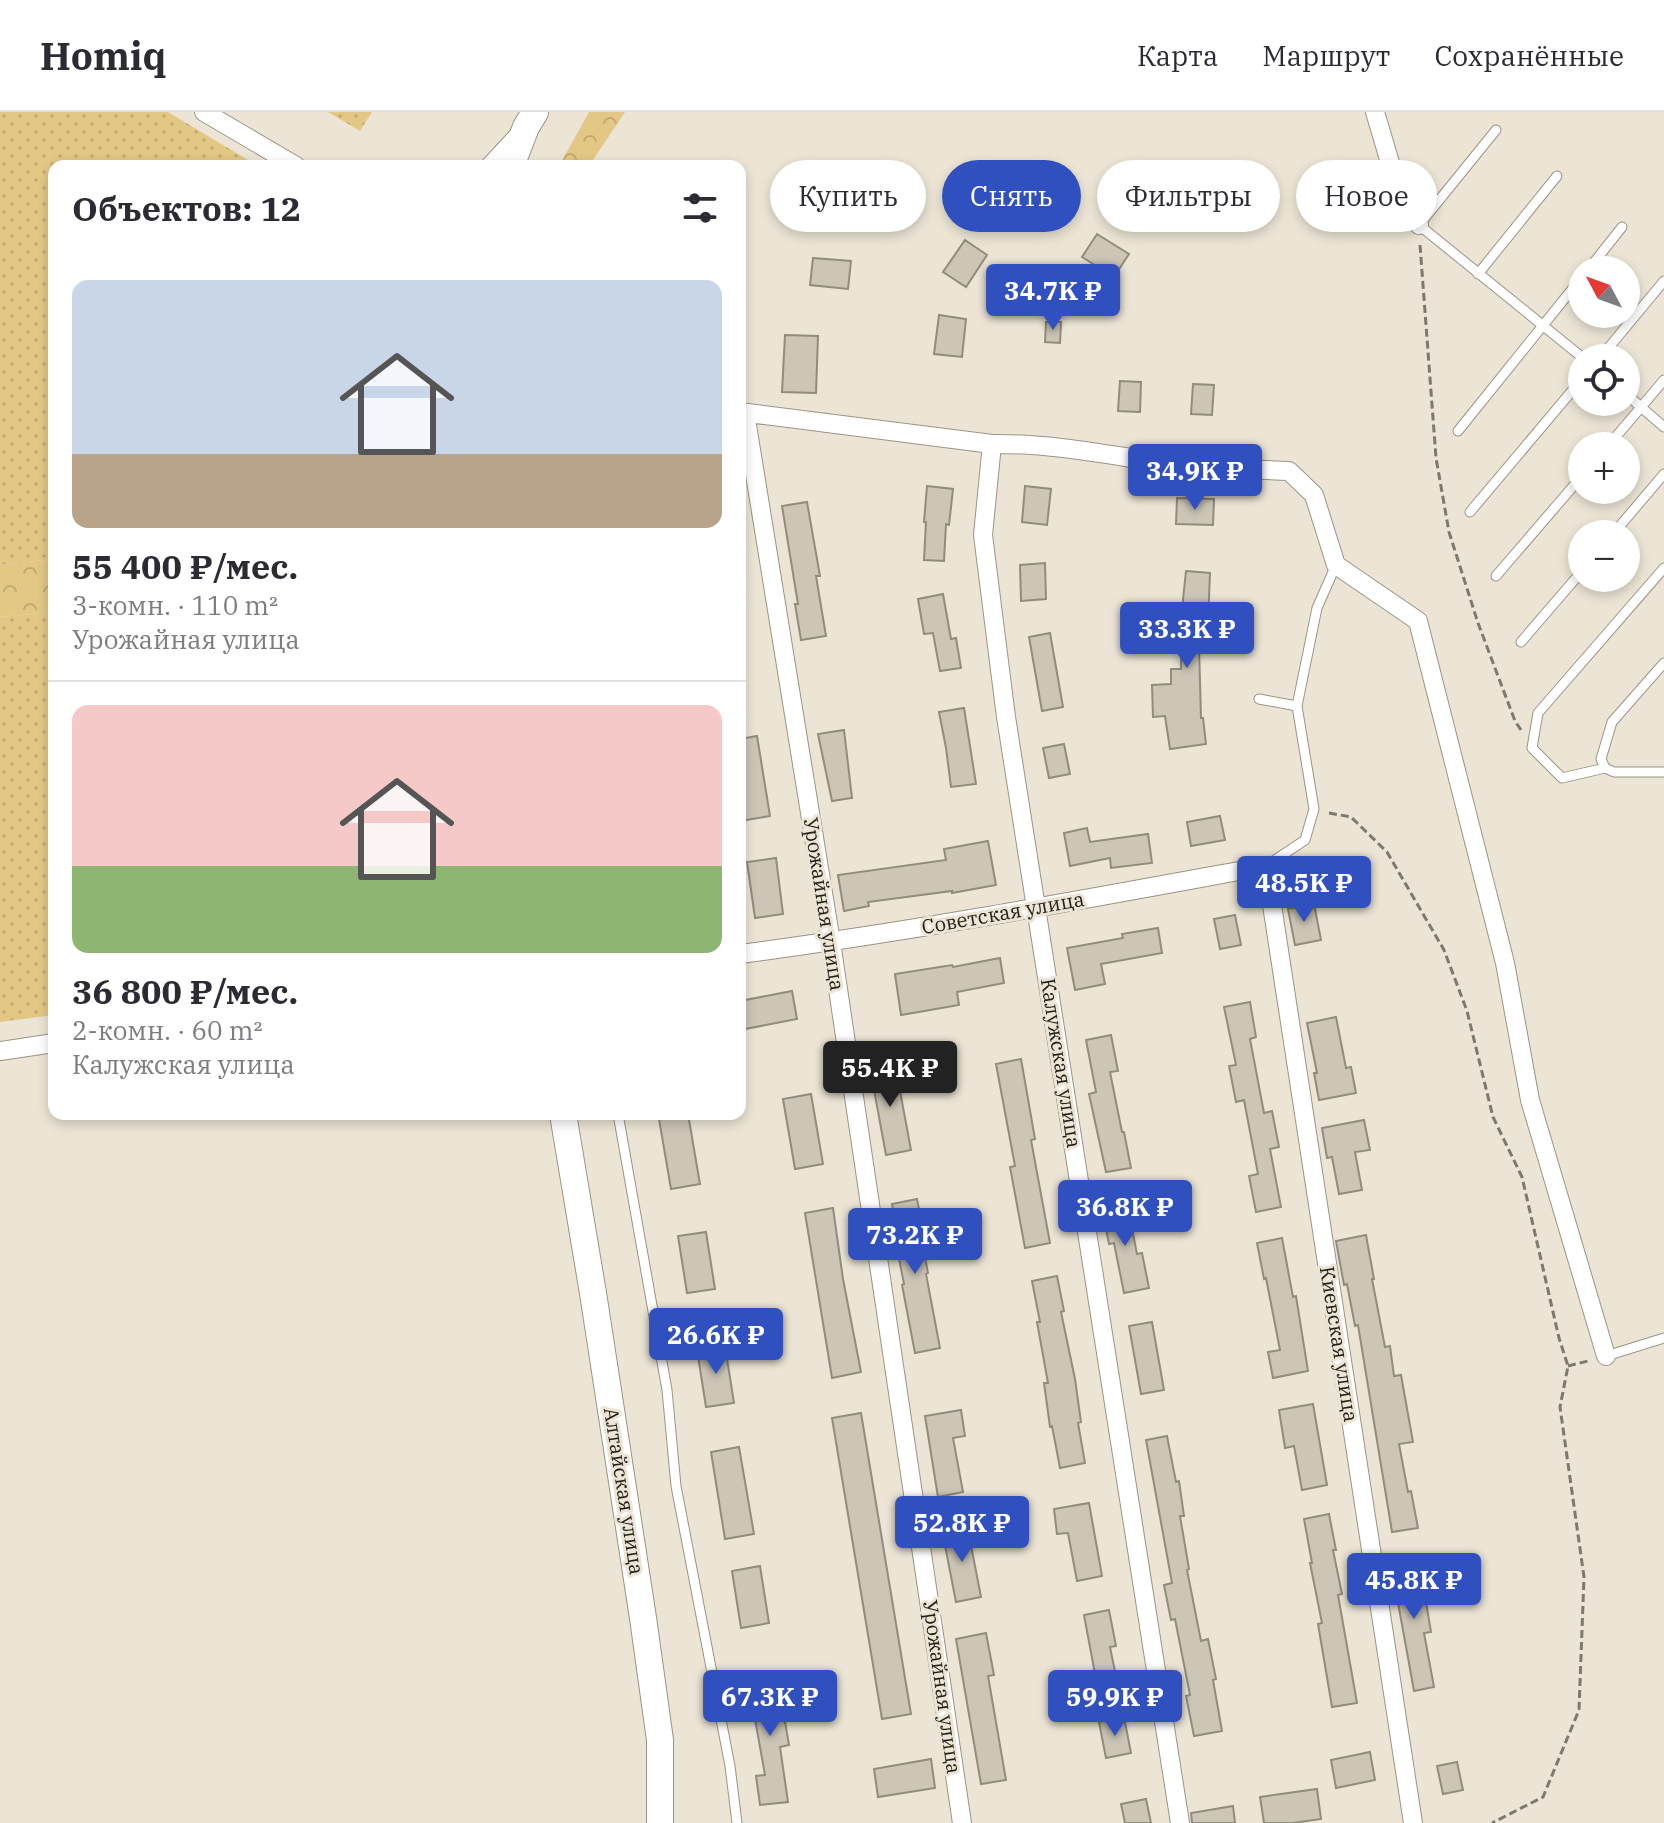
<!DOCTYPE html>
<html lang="ru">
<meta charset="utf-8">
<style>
:root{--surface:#fff;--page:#f2f2f3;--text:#2b2b33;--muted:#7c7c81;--line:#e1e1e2;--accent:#3150c0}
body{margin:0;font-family:"IBM Plex Serif",serif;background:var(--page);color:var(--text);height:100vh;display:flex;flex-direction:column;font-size:30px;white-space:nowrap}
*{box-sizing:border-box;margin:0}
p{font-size:26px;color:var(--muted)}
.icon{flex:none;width:44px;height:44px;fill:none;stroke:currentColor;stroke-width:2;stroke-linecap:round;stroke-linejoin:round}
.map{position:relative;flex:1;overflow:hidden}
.details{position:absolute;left:48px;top:48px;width:698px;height:960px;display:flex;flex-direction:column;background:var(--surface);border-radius:16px;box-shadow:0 4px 12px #0003}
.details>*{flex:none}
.hud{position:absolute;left:770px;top:48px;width:760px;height:72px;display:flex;gap:16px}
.needle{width:52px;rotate:311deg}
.tools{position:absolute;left:1568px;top:144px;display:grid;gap:16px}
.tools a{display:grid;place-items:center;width:72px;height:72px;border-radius:50%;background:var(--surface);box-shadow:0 4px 12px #0003;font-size:40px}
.price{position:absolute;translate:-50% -68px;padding:0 18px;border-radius:8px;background:var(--accent);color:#fff;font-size:26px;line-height:52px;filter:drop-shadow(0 2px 4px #0008)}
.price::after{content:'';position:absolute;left:50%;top:48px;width:24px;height:18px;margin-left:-12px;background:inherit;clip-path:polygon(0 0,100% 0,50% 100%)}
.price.current{background:#222;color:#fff}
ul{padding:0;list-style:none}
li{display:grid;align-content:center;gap:16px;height:424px;padding:0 24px}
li+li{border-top:2px solid var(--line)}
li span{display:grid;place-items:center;height:248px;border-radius:16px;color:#555}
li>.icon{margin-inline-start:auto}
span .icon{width:144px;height:144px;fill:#fffc;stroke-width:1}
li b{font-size:34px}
h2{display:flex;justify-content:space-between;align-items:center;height:96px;padding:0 24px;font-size:34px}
.pill{padding:0 28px;border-radius:36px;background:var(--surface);box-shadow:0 4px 12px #0003;font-size:28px;line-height:72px}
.pill.current{background:var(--accent);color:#fff}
header{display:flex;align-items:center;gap:48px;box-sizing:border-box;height:112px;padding:0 40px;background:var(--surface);border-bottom:2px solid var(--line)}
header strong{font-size:38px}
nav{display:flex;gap:44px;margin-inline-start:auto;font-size:28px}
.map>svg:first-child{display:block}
.grass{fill:url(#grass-dots)}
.forest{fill:url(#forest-crowns)}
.building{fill:#cdc6b7;stroke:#928c7d;stroke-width:2}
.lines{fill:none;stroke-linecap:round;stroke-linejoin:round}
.lane-casing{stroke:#9a9485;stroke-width:11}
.street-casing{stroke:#9a9485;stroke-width:20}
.secondary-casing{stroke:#9a9485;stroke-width:28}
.path{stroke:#7d796e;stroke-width:3;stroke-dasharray:8 4;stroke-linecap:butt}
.lane{stroke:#fff;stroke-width:9}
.street{stroke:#fff;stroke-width:18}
.secondary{stroke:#fff;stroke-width:26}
.labels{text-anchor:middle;stroke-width:6;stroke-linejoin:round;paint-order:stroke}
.street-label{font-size:20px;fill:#22201a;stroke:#ece5d5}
</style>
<header>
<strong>Homiq</strong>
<nav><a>Карта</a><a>Маршрут</a><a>Сохранённые</a></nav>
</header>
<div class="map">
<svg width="1664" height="1711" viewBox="0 0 1664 1711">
<defs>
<pattern id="grass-dots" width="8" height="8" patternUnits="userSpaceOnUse" patternTransform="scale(2)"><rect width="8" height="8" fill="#e3c784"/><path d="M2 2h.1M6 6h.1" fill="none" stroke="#c2ab71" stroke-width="1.8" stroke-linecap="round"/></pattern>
<pattern id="forest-crowns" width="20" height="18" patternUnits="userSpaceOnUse" patternTransform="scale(2)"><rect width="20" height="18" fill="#e3c784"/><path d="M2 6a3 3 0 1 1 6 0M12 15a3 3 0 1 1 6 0" fill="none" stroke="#c2ab71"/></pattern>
</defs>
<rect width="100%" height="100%" fill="#ece5d5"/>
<path class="grass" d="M0,0H168L258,54H54V447L0,453Z
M328,0H372L360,19Z
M54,500V903L0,910V505Z"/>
<path class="forest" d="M589,0H625L589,54H559Z
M54,447V500L0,505V453Z"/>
<path class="building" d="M1097,122L1129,142L1114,165L1082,145Z
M965,128L987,143L966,175L943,160Z
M813,146L851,149L848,177L810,173Z
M939,203L966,207L962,245L934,242Z
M1046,210H1061L1060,231L1045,230Z
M785,223L818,224L816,281L782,280Z
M1120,269L1141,270L1140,300L1118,299Z
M1193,272L1214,273L1212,303L1191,302Z
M927,374L953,377L949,413L946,412L944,449L924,448L926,410H924Z
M1025,374L1051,377L1047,413L1022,410Z
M1177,386L1214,387L1213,413L1176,412Z
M807,390L820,464H816L826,524L801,528L795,492H798L782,394Z
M1045,451L1046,487L1021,489L1020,453Z
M1186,459L1210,461L1207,534H1199L1201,606H1203L1206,632L1170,637L1165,604L1153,605L1152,573L1171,572V557H1181L1182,497Z
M943,482L951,527L956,526L961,556L940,559L933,521L924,522L918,487Z
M1050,521L1063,595L1042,599L1029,525Z
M964,596L976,672L951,675L946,636L939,600Z
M844,618L852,686L832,689L818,622Z
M757,624L770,704L741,709L740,627Z
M1064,632L1070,662L1049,666L1043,636Z
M1220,704L1225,728L1191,734L1187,710Z
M1087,716L1090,730L1148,722L1152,751L1111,756L1110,746L1070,754L1064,721Z
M988,729L996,773L952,781V779L868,790L869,794L844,799L838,763L946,748L944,737Z
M776,746L783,802L755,806L747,750Z
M1314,792L1321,828L1295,833L1288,797Z
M1235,803L1241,833L1220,837L1214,807Z
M1158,816L1162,841L1101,852L1105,872L1075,878L1067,836L1123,826L1122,822Z
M1000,846L1004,871L957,880L959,893L901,903L895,862L952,853L953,855Z
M792,879L797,907L740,918V889Z
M1250,890L1256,925L1250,927L1264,1001L1272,999L1279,1035L1270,1037L1281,1095L1256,1100L1249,1064L1258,1062L1244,988L1236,990L1229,954L1236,953L1224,895Z
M1336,905L1346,956L1351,955L1356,981L1319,988L1314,961H1317L1307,911Z
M1111,923L1118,959L1110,960L1122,1020H1124L1131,1056L1106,1060L1089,982L1096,980L1086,928Z
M1021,947L1035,1027L1031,1028L1050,1131L1025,1136L1010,1055L1015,1054L996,952Z
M895,952L911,1038L886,1043L870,956Z
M811,982L823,1052L795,1057L783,987Z
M688,1002L700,1072L671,1077L659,1007Z
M1364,1008L1370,1038L1355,1040L1362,1078L1339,1082L1332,1045L1327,1046L1322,1016Z
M917,1087L924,1123L921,1124L928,1161L926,1162L940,1236L915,1241L902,1173L904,1172L896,1131L899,1130L892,1092Z
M1127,1091L1137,1142L1142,1141L1149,1176L1124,1181L1114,1131L1109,1132L1102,1096Z
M833,1096L843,1167L861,1260L832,1266L805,1101Z
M706,1120L715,1177L687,1181L678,1124Z
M1366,1123L1374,1167H1372L1385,1235L1390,1234L1394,1264L1401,1263L1413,1330L1399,1332L1408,1380L1411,1379L1418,1416L1392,1420L1358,1213L1355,1214L1347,1172L1344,1173L1336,1129Z
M1282,1126L1293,1185L1296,1184L1308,1259L1273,1266L1268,1240L1280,1238L1266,1166L1264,1167L1257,1131Z
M1057,1164L1064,1199L1061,1200L1075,1267L1081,1310L1078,1311L1085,1351L1060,1356L1052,1314L1050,1315L1044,1271H1048L1037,1210H1040L1032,1169Z
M1152,1210L1164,1278L1141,1282L1129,1214Z
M725,1234L734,1291L706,1295L697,1238Z
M1313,1292L1327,1373L1302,1378L1294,1334L1285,1336L1279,1298Z
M961,1298L965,1324L953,1326L963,1380L938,1385L925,1304Z
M861,1301L911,1602L882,1607L832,1306Z
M1167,1324L1176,1370L1179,1369L1184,1404H1180L1189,1457L1187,1458L1201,1529L1208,1527L1216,1567L1213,1568L1222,1619L1194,1624L1186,1584L1190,1583L1175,1507L1171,1508L1164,1473L1172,1471L1146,1328Z
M739,1335L754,1422L725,1427L711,1340Z
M1089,1391L1102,1464L1077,1469L1068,1421L1057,1422L1054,1397Z
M1329,1402L1336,1438H1333L1342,1482L1338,1483L1357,1591L1332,1595L1318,1512L1322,1511L1310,1451H1312L1304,1407Z
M967,1413L981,1485L956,1490L942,1418Z
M1419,1448L1431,1520L1424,1521L1434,1575L1414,1579L1391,1452Z
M760,1454L769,1511L741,1516L732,1459Z
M1109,1498L1116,1534L1110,1535L1118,1574L1098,1578L1084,1503Z
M986,1521L994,1563L988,1564L1006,1668L981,1672L956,1527Z
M777,1563L789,1633L780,1635L788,1690L760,1693L756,1664L765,1663L748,1568Z
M1124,1605L1131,1641L1106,1646L1099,1610Z
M1370,1640L1375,1668L1336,1676L1331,1648Z
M931,1647L935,1676L878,1685L874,1657Z
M1457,1650L1463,1678L1443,1682L1437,1654Z
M1317,1677L1321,1707L1293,1711H1264L1260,1685Z
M1146,1687L1151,1711H1125L1121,1692Z
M1233,1694L1235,1711H1192L1191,1701Z"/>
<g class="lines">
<g class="lane-casing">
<path id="lane" d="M1496,18L1419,113L1583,246
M1588,158L1622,115
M1478,162L1557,64
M1600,246L1664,169
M1626,282L1664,315
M1458,319L1582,165
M1608,334L1664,268
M1470,400L1582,267
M1613,422L1664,362
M1496,464L1582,364
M1521,530L1582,459
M1664,551L1612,610L1601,647L1605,656L1614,660H1664
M1259,587L1297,594
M1605,656L1562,666L1532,636L1538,601L1664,456
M1266,754L1305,728L1314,697L1297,594L1317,496L1336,453
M618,1002L667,1278L676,1374L730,1654L737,1711
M1606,1244L1664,1226"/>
</g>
<g class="street-casing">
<path id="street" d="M204,0L296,54
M1375,0L1396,71L1419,113
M490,54L516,26
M740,300L992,332C1056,331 1119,345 1183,354C1218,358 1254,357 1289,359L1314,383L1336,453L1418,509L1505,851L1530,988L1606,1244
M745,301L831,830L962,1711
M992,332L983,423L1006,605L1180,1711
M740,842C916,819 1091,786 1266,754L1413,1711
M0,939L54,931"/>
</g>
<g class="secondary-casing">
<path id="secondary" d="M511,54L526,15L535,0
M563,1002L593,1181L643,1506L660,1628V1711"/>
</g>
<path class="path" d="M1420,133L1436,346L1449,420L1478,511L1515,609L1521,618
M1329,701L1351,705L1387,740L1444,838L1467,899L1493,1005L1522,1065L1559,1226L1568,1254L1560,1295L1584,1465L1579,1598L1543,1685L1492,1711
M1568,1254L1588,1249"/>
<use href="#lane" class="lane"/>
<use href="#street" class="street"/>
<use href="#secondary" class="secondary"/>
</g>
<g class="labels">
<g class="street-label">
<text transform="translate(824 792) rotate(81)" y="7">Урожайная улица</text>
<text transform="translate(1003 801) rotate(-10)" y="7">Советская улица</text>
<text transform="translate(1061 951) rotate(81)" y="7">Калужская улица</text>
<text transform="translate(1339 1232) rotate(81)" y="7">Киевская улица</text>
<text transform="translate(624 1379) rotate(81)" y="7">Алтайская улица</text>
<text transform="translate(942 1575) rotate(82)" y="7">Урожайная улица</text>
</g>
</g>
</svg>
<div class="tools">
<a><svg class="needle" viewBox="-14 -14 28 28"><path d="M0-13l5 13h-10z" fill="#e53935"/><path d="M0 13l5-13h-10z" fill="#7c7c81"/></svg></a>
<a><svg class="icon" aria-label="locate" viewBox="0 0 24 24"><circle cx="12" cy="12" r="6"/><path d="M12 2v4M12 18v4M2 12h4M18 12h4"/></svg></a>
<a>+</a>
<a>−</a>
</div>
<b class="price" style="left:1053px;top:220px">34.7K ₽</b>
<b class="price" style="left:1195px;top:400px">34.9K ₽</b>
<b class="price" style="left:1187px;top:558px">33.3K ₽</b>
<b class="price" style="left:1304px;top:812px">48.5K ₽</b>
<b class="price current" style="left:890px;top:997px">55.4K ₽</b>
<b class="price" style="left:1125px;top:1136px">36.8K ₽</b>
<b class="price" style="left:915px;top:1164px">73.2K ₽</b>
<b class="price" style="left:716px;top:1264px">26.6K ₽</b>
<b class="price" style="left:962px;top:1452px">52.8K ₽</b>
<b class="price" style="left:1414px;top:1509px">45.8K ₽</b>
<b class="price" style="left:770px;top:1626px">67.3K ₽</b>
<b class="price" style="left:1115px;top:1626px">59.9K ₽</b>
<div class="hud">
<a class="pill">Купить</a>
<a class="pill current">Снять</a>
<a class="pill">Фильтры</a>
<a class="pill">Новое</a>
</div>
<section class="details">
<h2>Объектов: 12<svg class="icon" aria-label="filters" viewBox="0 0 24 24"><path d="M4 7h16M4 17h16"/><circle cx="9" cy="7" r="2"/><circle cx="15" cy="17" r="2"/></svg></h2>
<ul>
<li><span style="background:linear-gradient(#c9d6e8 70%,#b9a48a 0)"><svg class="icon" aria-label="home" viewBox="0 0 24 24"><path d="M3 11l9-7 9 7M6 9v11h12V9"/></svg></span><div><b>55 400 ₽/мес.</b><p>3-комн. · 110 m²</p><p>Урожайная улица</p></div></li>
<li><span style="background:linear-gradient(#f6c9c9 65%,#8fb573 0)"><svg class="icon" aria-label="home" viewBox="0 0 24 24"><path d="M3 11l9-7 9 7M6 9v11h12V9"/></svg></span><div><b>36 800 ₽/мес.</b><p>2-комн. · 60 m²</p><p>Калужская улица</p></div></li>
</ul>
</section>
</div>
